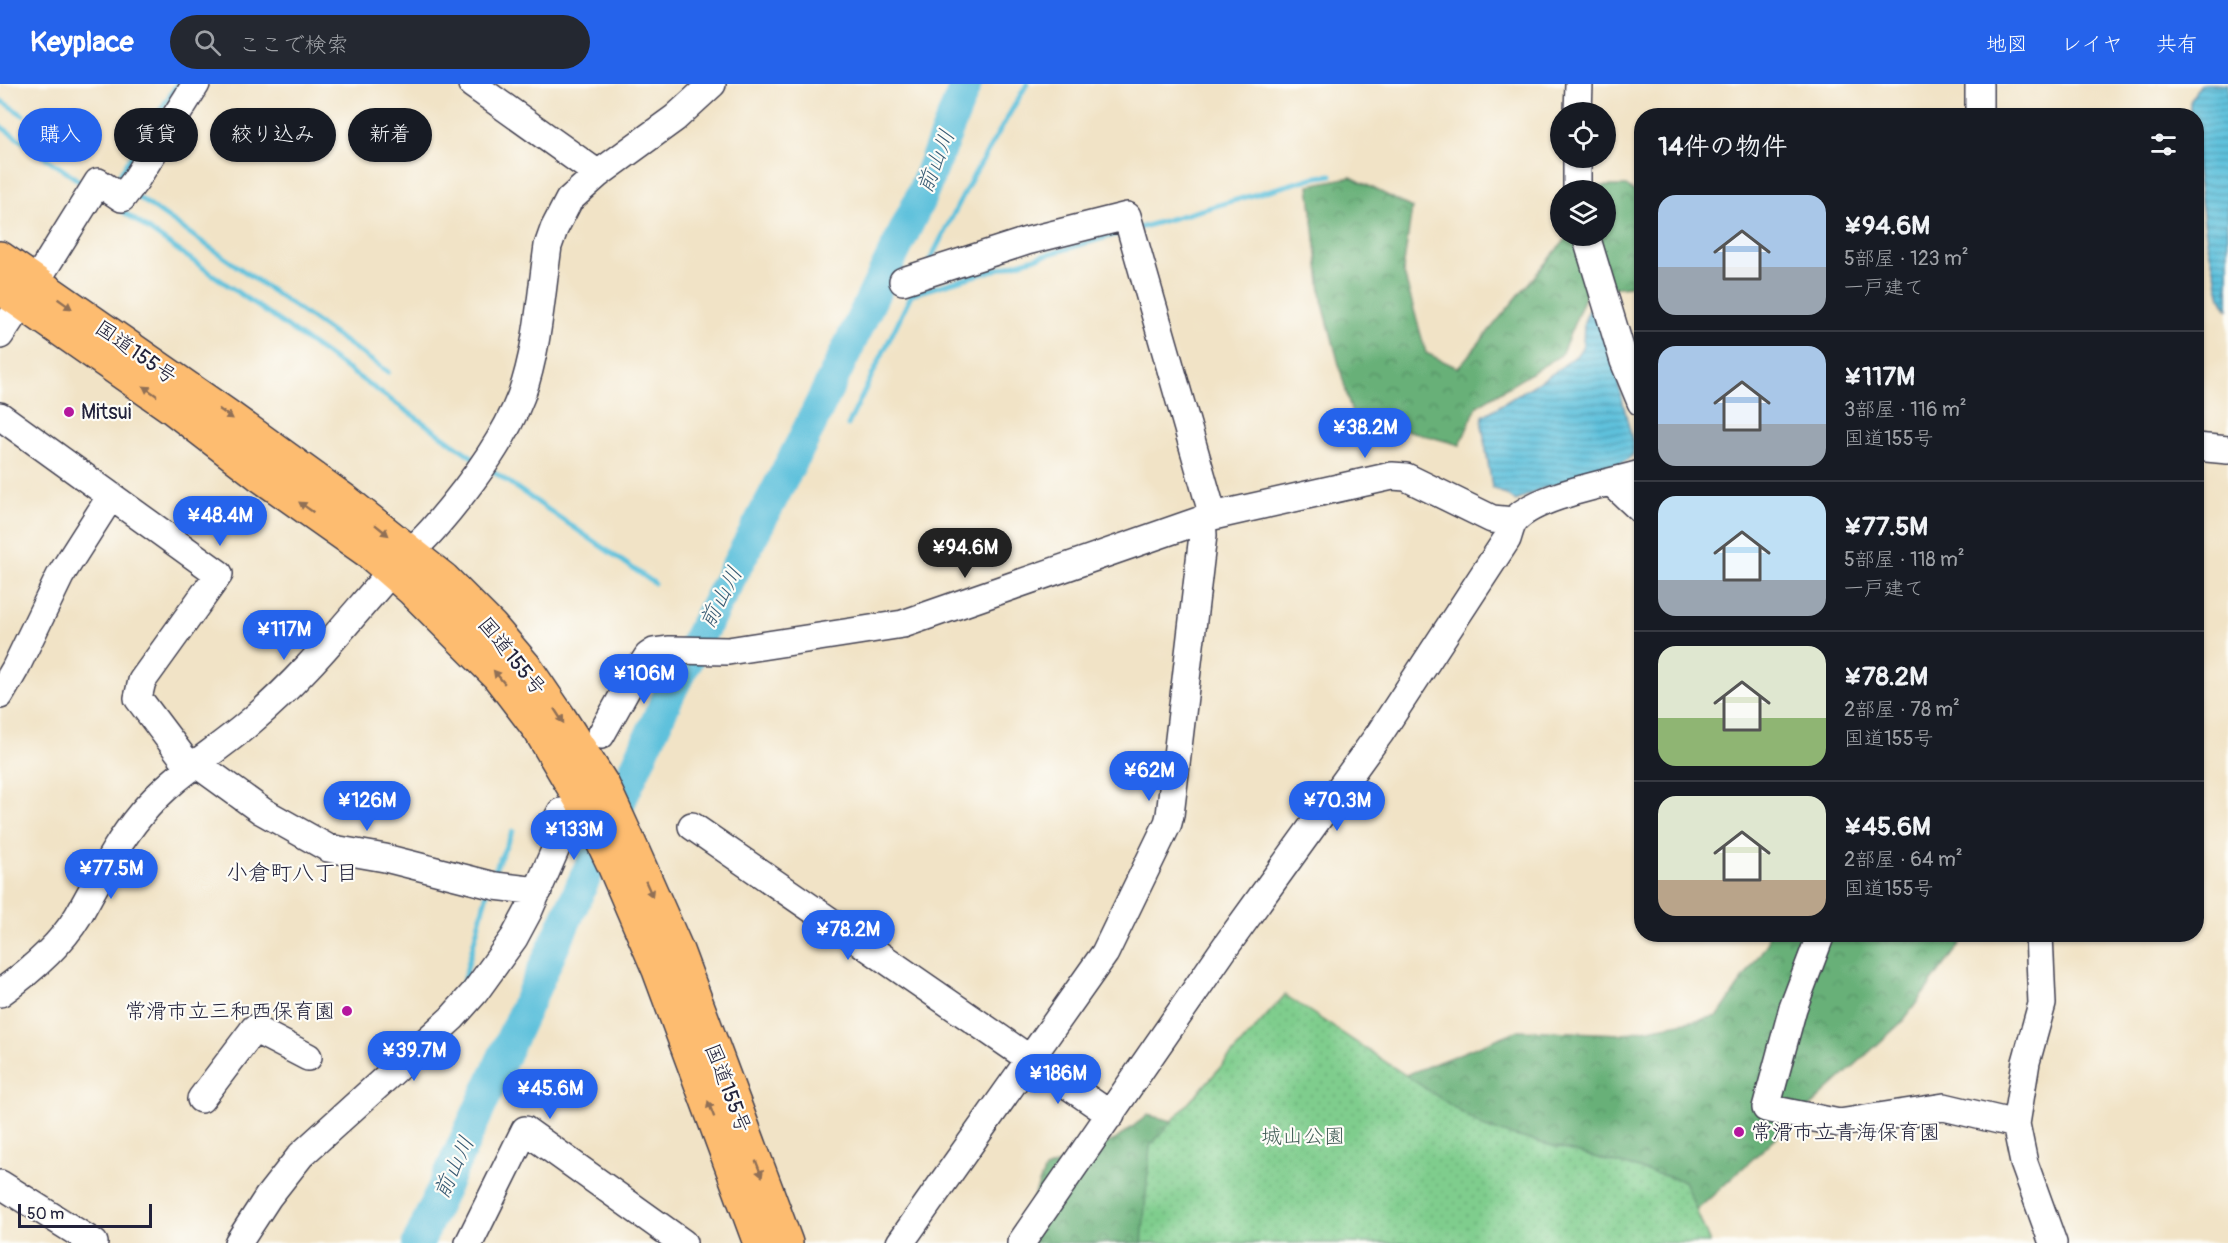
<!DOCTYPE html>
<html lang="ja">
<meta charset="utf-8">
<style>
:root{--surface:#171b24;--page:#242831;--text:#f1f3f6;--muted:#9ea1a6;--line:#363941;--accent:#2563eb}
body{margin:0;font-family:Pangolin,"Klee One",sans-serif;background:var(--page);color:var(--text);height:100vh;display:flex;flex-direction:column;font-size:22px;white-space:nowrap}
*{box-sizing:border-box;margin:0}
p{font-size:20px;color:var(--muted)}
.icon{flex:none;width:33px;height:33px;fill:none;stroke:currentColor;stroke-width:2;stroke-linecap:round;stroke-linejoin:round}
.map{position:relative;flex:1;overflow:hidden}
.side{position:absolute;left:1634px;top:24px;width:570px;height:834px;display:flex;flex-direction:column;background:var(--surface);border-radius:24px;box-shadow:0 2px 4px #0004}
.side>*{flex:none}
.guide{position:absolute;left:18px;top:24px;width:570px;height:54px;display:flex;gap:12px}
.buttons{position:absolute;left:1550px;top:18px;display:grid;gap:12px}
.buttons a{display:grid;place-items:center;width:66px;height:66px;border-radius:50%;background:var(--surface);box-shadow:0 2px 4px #0004;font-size:30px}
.scale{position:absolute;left:18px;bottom:15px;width:134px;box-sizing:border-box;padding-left:6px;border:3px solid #22223b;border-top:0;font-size:16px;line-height:21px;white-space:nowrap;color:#22223b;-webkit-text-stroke:4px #fdfcf7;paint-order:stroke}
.price{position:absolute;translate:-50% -51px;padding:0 14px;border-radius:21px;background:var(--accent);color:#fff;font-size:20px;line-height:39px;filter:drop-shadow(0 2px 3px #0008)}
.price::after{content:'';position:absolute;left:50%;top:36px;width:18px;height:14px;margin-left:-9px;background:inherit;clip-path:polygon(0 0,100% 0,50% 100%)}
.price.selected{background:#222;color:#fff}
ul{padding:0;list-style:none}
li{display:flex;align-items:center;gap:18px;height:150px;padding:0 24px}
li+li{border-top:2px solid var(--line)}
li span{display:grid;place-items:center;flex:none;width:168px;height:120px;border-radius:18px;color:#555}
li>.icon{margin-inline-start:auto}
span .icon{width:72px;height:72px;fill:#fffc;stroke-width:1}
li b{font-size:26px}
h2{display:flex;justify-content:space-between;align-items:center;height:72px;padding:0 24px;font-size:26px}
.chip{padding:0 21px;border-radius:27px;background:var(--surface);box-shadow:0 2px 4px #0004;font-size:21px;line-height:54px}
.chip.selected{background:var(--accent);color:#fff}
header{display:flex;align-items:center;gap:36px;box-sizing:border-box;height:84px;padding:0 30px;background:var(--accent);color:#fff}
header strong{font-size:28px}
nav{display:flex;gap:33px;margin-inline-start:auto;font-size:21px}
.search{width:420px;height:54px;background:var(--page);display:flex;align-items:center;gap:15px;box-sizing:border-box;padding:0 21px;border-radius:33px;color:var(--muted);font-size:22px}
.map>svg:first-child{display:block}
.forest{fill:url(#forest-crowns);stroke:#44695a;stroke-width:1.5}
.park{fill:url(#park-dots);stroke:#507864;stroke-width:1.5}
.water{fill:url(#water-rules);stroke:#40728c;stroke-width:1.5}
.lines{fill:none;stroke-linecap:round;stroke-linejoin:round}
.stream{stroke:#5ec1dc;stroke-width:5}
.river{stroke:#5ec1dc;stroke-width:32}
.minor-casing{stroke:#413f50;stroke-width:30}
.highway-casing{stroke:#413f50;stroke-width:36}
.minor{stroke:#fff;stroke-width:27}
.highway{stroke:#fdbc70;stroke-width:33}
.oneway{fill:#906f56}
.poi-dot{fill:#b5179e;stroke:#fdfcf7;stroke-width:2}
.labels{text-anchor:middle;stroke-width:4.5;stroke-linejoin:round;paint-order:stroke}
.street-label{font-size:21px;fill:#22223b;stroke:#fdfcf7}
.poi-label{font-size:21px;fill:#22223b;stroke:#fdfcf7;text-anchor:start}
.park-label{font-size:21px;fill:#435e58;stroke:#fdfcf7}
.water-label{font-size:22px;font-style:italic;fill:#375a73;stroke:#fdfcf7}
.neighbourhood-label{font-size:22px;fill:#22223b;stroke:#fdfcf7}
</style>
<header>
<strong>Keyplace</strong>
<div class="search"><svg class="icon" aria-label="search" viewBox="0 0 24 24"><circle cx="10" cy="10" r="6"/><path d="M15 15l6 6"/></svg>ここで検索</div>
<nav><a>地図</a><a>レイヤ</a><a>共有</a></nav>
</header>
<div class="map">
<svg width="2228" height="1159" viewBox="0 0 2228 1159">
<defs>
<pattern id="forest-crowns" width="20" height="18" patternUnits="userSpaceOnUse" patternTransform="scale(1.5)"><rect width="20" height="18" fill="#67b078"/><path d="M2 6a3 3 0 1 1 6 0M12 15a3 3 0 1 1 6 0" fill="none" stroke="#548f64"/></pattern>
<pattern id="park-dots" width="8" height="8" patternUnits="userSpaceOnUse" patternTransform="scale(1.5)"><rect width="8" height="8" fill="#7fcd8d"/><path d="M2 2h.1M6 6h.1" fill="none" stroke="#6db07b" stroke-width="1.8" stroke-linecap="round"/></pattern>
<pattern id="water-rules" width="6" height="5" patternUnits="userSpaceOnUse" patternTransform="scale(1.5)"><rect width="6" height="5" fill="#5ec1dc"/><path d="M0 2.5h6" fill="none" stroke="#4d9cb4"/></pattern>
</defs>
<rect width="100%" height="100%" fill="#fdfcf7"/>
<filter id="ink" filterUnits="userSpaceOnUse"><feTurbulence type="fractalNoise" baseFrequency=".0167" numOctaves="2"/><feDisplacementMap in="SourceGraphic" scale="12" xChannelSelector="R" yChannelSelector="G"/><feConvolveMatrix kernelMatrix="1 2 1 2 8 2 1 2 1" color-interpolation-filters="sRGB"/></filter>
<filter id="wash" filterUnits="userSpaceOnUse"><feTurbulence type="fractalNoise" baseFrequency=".008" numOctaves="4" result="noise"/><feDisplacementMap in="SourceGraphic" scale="24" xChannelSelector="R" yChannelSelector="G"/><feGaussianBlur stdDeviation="1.35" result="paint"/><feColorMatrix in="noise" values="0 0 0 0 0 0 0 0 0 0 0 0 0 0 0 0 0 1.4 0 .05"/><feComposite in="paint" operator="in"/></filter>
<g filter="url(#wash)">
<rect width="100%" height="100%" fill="#f1e3c6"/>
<path class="forest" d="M1351,93L1412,124L1403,186L1426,269L1458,284L1568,152H1605V106H1586V102H1626L1641,112V201L1588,206L1561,271L1477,322L1460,361L1398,344L1357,349L1322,216L1309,101Z
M1768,851H1967L1903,937L1698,1125L1563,1154L1552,1159H1015L1045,1085L1115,1056L1148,1031L1245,1055L1519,946L1622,950L1718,932L1768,858Z"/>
<path class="park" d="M1285,911L1485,1044L1684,1097L1710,1159H1142L1150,1062Z"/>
<path class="water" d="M2204,0H2228V226L2221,213L2207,157L2196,84V32L2190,31V18L2199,1Z
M1593,216L1598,217L1634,363L1633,371C1610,392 1579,393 1550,402C1538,405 1527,412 1516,417L1492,403L1482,341L1483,332L1552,290L1577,271L1583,262L1584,238Z"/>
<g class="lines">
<path class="stream" d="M0,16L23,31
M0,42L85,101
M118,93L177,0
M135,111L388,288
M118,124L475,375
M1139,144L1312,94L1331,91
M928,180L972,94L1027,0
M912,210L1124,148
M848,341L912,209
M491,386L654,499
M491,794L513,747
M461,907L487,809"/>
<path class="river" d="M418,1159L672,604L802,358L919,117L966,0"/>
</g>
</g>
<g filter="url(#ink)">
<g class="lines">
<g class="minor-casing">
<path id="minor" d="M472,0L598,90
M1979,0V32
M1578,28L1579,0
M1577,106V74
M1586,152L1624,277L1641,318
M903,197L1027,157L1127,132L1213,432
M35,199L98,98L122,114L135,97L196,0
M0,251L22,218
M0,332L219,490L142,597L138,614L190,683
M2196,363L2228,366
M1611,398L1641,426
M0,611L15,585L60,492L111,412
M601,651L629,601L648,572L654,568L670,566L728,567L903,540L1213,432L1392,392L1406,393L1492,435L1514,437
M198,677L204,685L262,727L328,764L385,774L495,802L538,807
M692,742L1111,1031
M1821,850L1793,924L1766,1024L1839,1039L1944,1023L2016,1040
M2039,850L2042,920L2026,978L2016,1040L2024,1079L2053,1159
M0,909C28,889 60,862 78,832C98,797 115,761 141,730C173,691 213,670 250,638C303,594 345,540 391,488C404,473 421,459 434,444C465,408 504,357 521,312C538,265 541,211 548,162L554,145L569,116L598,90L675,34L712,0
M201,1015L254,945L308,973
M0,1100L94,1159
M238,1159L268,1113L301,1071L452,934L475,908L514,854L529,826L556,764L552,745L561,728
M469,1159L525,1046L683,1159
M900,1159L1105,869L1168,739L1170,731L1203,451L1202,435
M1021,1159L1226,862L1380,649L1507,455C1509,449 1511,441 1514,437C1534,412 1610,399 1641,390"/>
</g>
<g class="highway-casing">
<path id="highway" d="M0,174L226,331L345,417L443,495L491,543L525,583L559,633L603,702L626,752L677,867L786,1159
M0,203L172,323L259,390L368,467L413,506L498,591L540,646L589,729L613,779L659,886L760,1159"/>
</g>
<use href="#minor" class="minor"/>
<use href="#highway" class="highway"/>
</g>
<defs><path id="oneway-solid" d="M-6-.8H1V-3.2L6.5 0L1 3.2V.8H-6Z" transform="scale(1.5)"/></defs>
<g class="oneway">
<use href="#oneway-solid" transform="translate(65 220) rotate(35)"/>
<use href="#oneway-solid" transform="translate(150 307) rotate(-145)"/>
<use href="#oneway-solid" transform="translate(226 330) rotate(35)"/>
<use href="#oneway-solid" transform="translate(306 423) rotate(-145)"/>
<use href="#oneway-solid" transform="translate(382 446) rotate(39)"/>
<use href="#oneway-solid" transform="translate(499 593) rotate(-130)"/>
<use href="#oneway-solid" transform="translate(559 632) rotate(57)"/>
<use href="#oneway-solid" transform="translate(649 805) rotate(66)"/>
<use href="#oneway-solid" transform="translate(711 1025) rotate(-111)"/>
<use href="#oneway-solid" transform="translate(759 1085) rotate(69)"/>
</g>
</g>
<g class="poi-dot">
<circle cx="69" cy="328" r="6"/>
<circle cx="347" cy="927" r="6"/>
<circle cx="1739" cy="1048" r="6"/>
</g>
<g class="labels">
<g class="street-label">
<text transform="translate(136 268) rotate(35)" y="7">国道155号</text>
<text transform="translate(512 572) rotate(51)" y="7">国道155号</text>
<text transform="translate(728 1004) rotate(69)" y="7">国道155号</text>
</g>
<g class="poi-label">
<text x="81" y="335">Mitsui</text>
<text x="335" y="934" text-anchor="end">常滑市立三和西保育園</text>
<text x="1751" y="1055">常滑市立青海保育園</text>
</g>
<g class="park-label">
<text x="1303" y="1059">城山公園</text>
</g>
<g class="water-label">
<text transform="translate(935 77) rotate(-68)" y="8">前山川</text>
<text transform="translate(720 513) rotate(-62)" y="8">前山川</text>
<text transform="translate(453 1083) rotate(-65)" y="8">前山川</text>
</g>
<g class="neighbourhood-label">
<text x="292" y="796">小倉町八丁目</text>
</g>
</g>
</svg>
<div class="buttons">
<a><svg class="icon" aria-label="locate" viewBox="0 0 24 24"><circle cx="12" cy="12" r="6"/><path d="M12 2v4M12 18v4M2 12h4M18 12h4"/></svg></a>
<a><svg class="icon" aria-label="layers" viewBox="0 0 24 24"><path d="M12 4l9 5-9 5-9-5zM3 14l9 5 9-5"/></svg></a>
</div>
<div class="scale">50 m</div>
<b class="price" style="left:1365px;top:375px">¥38.2M</b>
<b class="price" style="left:220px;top:463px">¥48.4M</b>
<b class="price selected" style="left:965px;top:495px">¥94.6M</b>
<b class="price" style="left:284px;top:577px">¥117M</b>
<b class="price" style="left:644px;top:621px">¥106M</b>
<b class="price" style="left:1149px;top:718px">¥62M</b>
<b class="price" style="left:367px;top:748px">¥126M</b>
<b class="price" style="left:1337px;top:748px">¥70.3M</b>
<b class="price" style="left:574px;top:777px">¥133M</b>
<b class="price" style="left:111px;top:816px">¥77.5M</b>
<b class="price" style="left:848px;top:877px">¥78.2M</b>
<b class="price" style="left:414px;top:998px">¥39.7M</b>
<b class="price" style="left:1058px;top:1021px">¥186M</b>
<b class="price" style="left:550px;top:1036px">¥45.6M</b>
<div class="guide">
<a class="chip selected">購入</a>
<a class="chip">賃貸</a>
<a class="chip">絞り込み</a>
<a class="chip">新着</a>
</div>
<section class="side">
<h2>14件の物件<svg class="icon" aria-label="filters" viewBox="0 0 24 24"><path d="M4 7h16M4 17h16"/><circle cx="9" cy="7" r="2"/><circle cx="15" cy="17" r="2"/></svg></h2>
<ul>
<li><span style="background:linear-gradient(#a9c7e8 60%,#9aa5b1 0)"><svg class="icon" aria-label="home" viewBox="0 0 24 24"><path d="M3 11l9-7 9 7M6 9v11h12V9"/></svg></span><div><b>¥94.6M</b><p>5部屋 · 123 m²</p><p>一戸建て</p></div></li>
<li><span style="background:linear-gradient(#a9c7e8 65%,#9aa5b1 0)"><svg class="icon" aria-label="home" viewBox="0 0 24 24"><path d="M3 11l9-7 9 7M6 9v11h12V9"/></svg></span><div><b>¥117M</b><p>3部屋 · 116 m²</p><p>国道155号</p></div></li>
<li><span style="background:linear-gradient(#bfe0f5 70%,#9aa5b1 0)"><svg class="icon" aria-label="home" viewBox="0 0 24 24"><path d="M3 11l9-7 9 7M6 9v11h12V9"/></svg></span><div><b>¥77.5M</b><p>5部屋 · 118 m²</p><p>一戸建て</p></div></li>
<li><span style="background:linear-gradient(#dfe7d0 60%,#8fb573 0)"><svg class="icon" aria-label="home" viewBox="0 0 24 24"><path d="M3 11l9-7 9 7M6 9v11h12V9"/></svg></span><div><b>¥78.2M</b><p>2部屋 · 78 m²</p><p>国道155号</p></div></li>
<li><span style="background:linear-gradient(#dfe7d0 70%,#b9a48a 0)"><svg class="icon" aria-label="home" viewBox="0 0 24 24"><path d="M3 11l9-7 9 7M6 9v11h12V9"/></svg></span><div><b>¥45.6M</b><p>2部屋 · 64 m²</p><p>国道155号</p></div></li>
</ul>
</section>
</div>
